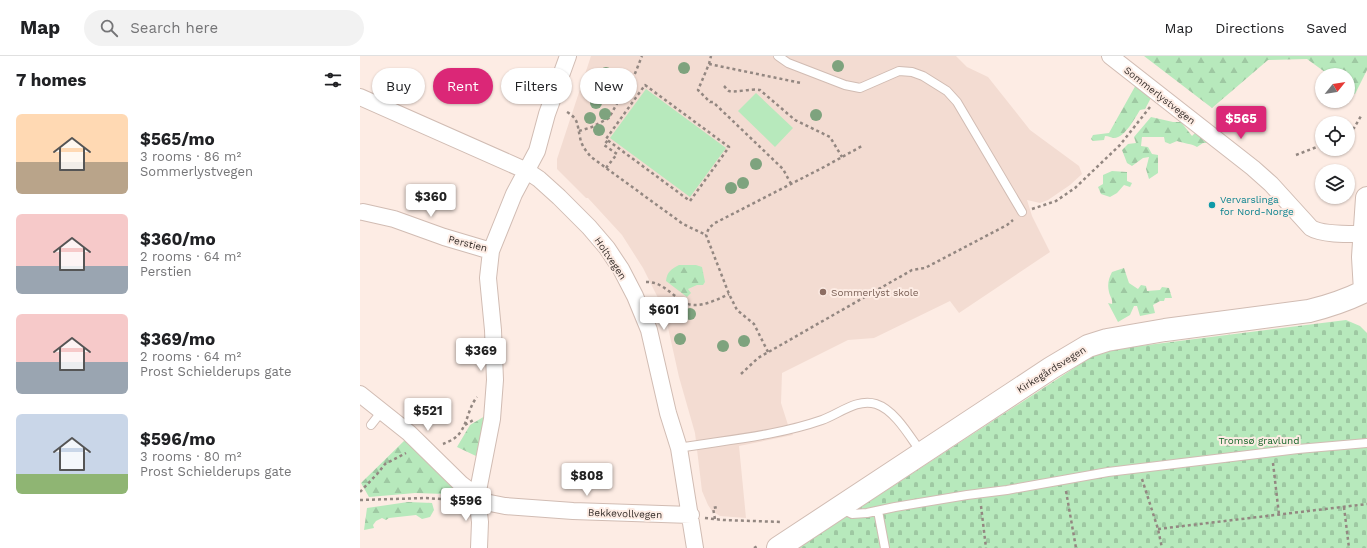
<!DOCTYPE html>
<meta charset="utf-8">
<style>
:root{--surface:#fff;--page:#f2f2f2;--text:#202124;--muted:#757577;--line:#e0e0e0;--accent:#db2777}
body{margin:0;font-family:"Work Sans",sans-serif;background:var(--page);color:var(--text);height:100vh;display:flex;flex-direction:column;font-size:15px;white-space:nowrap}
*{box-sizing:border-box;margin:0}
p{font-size:13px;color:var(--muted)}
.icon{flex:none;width:22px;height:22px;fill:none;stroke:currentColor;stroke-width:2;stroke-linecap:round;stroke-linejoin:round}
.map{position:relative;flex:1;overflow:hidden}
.panel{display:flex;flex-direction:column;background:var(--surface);width:360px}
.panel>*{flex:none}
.top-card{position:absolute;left:12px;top:12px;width:380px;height:36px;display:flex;gap:8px}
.needle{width:26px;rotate:60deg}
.fabs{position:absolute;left:955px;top:12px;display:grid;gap:8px}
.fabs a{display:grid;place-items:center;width:40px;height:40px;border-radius:50%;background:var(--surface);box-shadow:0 1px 3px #0004;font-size:20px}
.price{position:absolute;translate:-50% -34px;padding:0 9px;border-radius:4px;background:#fff;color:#222;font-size:13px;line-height:26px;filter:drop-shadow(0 1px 2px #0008)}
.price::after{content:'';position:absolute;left:50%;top:24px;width:12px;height:9px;margin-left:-6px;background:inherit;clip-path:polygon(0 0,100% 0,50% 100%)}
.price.active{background:var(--accent);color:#fff}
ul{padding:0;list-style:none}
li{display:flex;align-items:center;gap:12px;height:100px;padding:0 16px}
li span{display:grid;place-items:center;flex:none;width:112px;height:80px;border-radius:6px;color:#555}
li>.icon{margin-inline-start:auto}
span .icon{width:48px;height:48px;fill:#fffc;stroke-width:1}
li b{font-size:17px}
h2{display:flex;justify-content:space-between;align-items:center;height:48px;padding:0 16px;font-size:17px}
.tag{padding:0 14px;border-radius:18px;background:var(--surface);box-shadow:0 1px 3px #0004;font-size:14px;line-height:36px}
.tag.active{background:var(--accent);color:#fff}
header{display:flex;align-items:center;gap:24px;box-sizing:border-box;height:56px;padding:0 20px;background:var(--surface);border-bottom:1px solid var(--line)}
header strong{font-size:19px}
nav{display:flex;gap:22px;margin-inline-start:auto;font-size:14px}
.search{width:280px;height:36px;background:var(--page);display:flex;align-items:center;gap:10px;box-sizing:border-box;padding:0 14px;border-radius:22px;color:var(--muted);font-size:15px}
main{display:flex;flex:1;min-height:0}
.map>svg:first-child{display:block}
.built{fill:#f3dcd2}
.green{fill:#b7e9bc}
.forest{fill:url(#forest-firs)}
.cemetery{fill:url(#cemetery-stones)}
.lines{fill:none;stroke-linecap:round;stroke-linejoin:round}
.lane-casing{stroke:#d1bcb3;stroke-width:10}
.street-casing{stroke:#d1bcb3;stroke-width:18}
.secondary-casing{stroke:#d1bcb3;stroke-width:24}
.path{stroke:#938781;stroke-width:2.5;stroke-dasharray:3 3;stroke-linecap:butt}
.lane{stroke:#fff;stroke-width:8}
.street{stroke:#fff;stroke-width:16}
.secondary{stroke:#fff;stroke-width:22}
.tree{fill:#7ea37e}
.culture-dot{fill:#0f9aa8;stroke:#fdece4;stroke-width:1.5}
.education-dot{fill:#8d6e63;stroke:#fdece4;stroke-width:1.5}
.labels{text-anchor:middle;stroke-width:4;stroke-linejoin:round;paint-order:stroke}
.street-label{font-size:10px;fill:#362e2a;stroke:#fdece4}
.culture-label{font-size:10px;fill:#0d838f;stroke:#fdece4;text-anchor:start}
.education-label{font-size:10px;fill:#785e54;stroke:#fdece4;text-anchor:start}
.park-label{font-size:10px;fill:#17672b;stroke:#fdece4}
</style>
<header>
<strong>Map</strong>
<div class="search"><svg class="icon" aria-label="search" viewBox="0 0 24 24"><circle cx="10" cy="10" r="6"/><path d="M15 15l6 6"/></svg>Search here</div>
<nav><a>Map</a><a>Directions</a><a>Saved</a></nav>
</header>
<main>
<section class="panel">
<h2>7 homes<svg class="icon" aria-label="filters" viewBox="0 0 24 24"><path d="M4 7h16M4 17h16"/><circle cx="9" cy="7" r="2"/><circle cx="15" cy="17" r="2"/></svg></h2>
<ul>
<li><span style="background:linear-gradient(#ffd9b3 60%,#b9a48a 0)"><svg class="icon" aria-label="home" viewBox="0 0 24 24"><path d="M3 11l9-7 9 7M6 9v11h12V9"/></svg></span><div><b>$565/mo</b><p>3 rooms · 86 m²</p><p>Sommerlystvegen</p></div></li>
<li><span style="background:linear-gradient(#f6c9c9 65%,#9aa5b1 0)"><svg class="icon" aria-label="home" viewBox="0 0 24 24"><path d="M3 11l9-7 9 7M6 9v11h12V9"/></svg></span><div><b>$360/mo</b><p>2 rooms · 64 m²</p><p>Perstien</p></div></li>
<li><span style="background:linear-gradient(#f6c9c9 60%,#9aa5b1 0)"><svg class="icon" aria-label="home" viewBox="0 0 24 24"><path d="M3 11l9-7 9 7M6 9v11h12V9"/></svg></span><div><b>$369/mo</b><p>2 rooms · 64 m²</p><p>Prost Schielderups gate</p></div></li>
<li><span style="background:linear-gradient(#c9d6e8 75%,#8fb573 0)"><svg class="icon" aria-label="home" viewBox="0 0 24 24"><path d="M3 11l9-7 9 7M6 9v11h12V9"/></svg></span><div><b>$596/mo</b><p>3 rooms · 80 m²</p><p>Prost Schielderups gate</p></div></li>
</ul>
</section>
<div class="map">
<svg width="1007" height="492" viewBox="0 0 1007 492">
<defs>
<pattern id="forest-firs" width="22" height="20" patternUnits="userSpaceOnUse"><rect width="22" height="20" fill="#b7e9bc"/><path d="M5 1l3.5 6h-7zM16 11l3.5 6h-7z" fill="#9ec8a2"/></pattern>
<pattern id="cemetery-stones" width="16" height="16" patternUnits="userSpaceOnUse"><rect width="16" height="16" fill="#b7e9bc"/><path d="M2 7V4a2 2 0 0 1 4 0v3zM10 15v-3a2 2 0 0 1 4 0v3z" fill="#9ec8a2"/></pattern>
</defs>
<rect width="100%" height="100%" fill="#fdece4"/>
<path class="built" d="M231,0H596L607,11L628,21L670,74L719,110L722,118L710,129L688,144L680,147L667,144L672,160L690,196L599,257L590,245L514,282L488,284L422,317L421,347L428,369L433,379L379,390L386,462L360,460L352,455L348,449L342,435L335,377L319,321L307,267L298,242L283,212L262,179L228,142H226L197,113V103Z"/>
<path class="green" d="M286,33L366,92L330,141L250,82Z
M396,37L433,72L415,91L378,55Z"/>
<path class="forest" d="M784,0H1007V14L995,38L988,33V19H969L947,3L908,4L852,52Z
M777,27L792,40L785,53L780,54C775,62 765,81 755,82C751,82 749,80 745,80L744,84L733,85L731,83L733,79L749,77Z
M791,61L813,66H821L832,80L835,77L848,82L847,87H843L837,91C833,88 822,87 817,85L810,88L805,86L804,81H782L781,90L788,91L792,98L798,99V117L789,123L786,113L789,101L783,102L772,110L767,107L762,94L768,88L776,87L774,81Z
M752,115L767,116V125L772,127L770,131L764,129L757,137L750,141L741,138L738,131L743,128V119Z
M319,209H336L342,211L345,226L343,229H337L328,233L331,237L327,241L306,225C307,216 311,213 319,209Z
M764,212L769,227L778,233L781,229L786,230L787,235L800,234L802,231L809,232L812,242H805L804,245H800L793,249L795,257L780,260L777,250H774L770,259L758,266L748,247L752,248C753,243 750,241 749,236C747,228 749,222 752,216Z
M125,360L124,386L116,400L97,391L110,369Z
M45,384L100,435L85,438L55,437L9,441L1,427Z
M48,446L72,447L74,454L70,461L62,463L56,459L29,462L26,464L22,462L16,465L13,469L14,472L4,474L7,452Z"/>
<path class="cemetery" d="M986,264L1000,270L1007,277V492H438L731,301L743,296L756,293Z"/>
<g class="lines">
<g class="lane-casing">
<path id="lane" d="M418,0L428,7L485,29L500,32L539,15L552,16L563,20L587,35L597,46L662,156
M11,369L22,355
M319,392C366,384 416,380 462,364C479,358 497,342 516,348C535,354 550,381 561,396
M482,453L492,458L507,457L535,451L607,439L647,434L748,416L938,393L1007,387
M518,455L525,492"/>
</g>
<g class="street-casing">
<path id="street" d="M750,0L893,112L911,128L951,172C962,179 992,178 1005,178
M0,41L167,115L179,123L199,141L229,171L247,192L261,213L275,240L289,274L308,357L319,392L335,492
M3,156L34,163L84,181L131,195
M0,338L49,377L101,428L125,446L145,450L213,455L331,459
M119,492L120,466L117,440L132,363L135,324L133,274L128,222L131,195L154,138L177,95L187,58L208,0"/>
</g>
<g class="secondary-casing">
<path id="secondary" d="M418,492L691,312L728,290L747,284L805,274L949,255C969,250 987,244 1005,235L1003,201L1007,142"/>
</g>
<path class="path" d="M349,8L351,0
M285,29L369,91L330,145L246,83Z
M364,30C366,32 367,34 369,35C375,37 392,32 400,34L435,64L470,81L482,101
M207,56C219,63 217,69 220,81C221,89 226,95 231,101L323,168L346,179
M219,75L232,71L249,62L260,42L272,25L282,0
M988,77L994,72L1001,60
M936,99L962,89
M246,112L257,98L244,89L248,84
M431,128L423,113L353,46H350L338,34L349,8L441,27
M672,153L696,145L715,132L760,89L790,51
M286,226C306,225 317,248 333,249C345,250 358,243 369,238
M408,296L394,268L377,254L369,238L346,179L349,172L355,167L464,111L502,90
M381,318L398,302L552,214L565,212L647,169L653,164
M105,369L115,363
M83,388C88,386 95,383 99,378C108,367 108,352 117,341
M913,407L919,459
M782,423L798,473L802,492
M706,435L716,492
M0,436L18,417L25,408L46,397
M0,444L66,442L94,444
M621,450L626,492
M984,451L989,492
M345,462L363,464L422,466
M355,463L353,452L358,451
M798,473L1007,448
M394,492L399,489"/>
<use href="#lane" class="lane"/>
<use href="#street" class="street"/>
<use href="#secondary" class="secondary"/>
</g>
<g class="tree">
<circle cx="478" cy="10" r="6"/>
<circle cx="324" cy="12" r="6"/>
<circle cx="246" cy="17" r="6"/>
<circle cx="241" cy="32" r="6"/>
<circle cx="236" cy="47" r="6"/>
<circle cx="245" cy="58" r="6"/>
<circle cx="456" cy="59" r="6"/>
<circle cx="230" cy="62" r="6"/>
<circle cx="239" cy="74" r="6"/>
<circle cx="396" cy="108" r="6"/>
<circle cx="383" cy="127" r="6"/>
<circle cx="371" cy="132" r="6"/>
<circle cx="330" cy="258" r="6"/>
<circle cx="320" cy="283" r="6"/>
<circle cx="384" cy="285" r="6"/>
<circle cx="363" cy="290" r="6"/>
</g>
<circle class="culture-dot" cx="852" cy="149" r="4"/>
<circle class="education-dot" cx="463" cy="236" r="4"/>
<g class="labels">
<g class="street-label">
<text transform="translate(800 39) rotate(38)" y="4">Sommerlystvegen</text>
<text transform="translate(108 187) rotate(14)" y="4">Perstien</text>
<text transform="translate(251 202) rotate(56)" y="4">Holtvegen</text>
<text transform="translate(691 313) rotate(-32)" y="4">Kirkegårdsvegen</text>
<text transform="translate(265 457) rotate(2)" y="4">Bekkevollvegen</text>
</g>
<g class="culture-label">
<text x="860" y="147">Vervarslinga<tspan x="860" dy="12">for Nord-Norge</tspan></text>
</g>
<g class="education-label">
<text x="471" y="240">Sommerlyst skole</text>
</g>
<g class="park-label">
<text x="899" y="388">Tromsø gravlund</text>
</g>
</g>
</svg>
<div class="fabs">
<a><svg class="needle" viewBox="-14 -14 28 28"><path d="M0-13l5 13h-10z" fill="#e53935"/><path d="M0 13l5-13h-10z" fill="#757577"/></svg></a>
<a><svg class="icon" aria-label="locate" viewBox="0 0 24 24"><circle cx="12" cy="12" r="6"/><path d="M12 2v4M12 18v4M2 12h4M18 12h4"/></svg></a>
<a><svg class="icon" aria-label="layers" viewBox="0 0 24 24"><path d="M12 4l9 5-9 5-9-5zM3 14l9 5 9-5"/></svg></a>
</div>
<b class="price active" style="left:881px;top:84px">$565</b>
<b class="price" style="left:71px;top:162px">$360</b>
<b class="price" style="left:304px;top:275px">$601</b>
<b class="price" style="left:121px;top:316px">$369</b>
<b class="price" style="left:68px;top:376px">$521</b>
<b class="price" style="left:227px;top:441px">$808</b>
<b class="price" style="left:106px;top:466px">$596</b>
<div class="top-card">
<a class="tag">Buy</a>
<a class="tag active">Rent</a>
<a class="tag">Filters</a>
<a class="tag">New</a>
</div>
</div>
</main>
